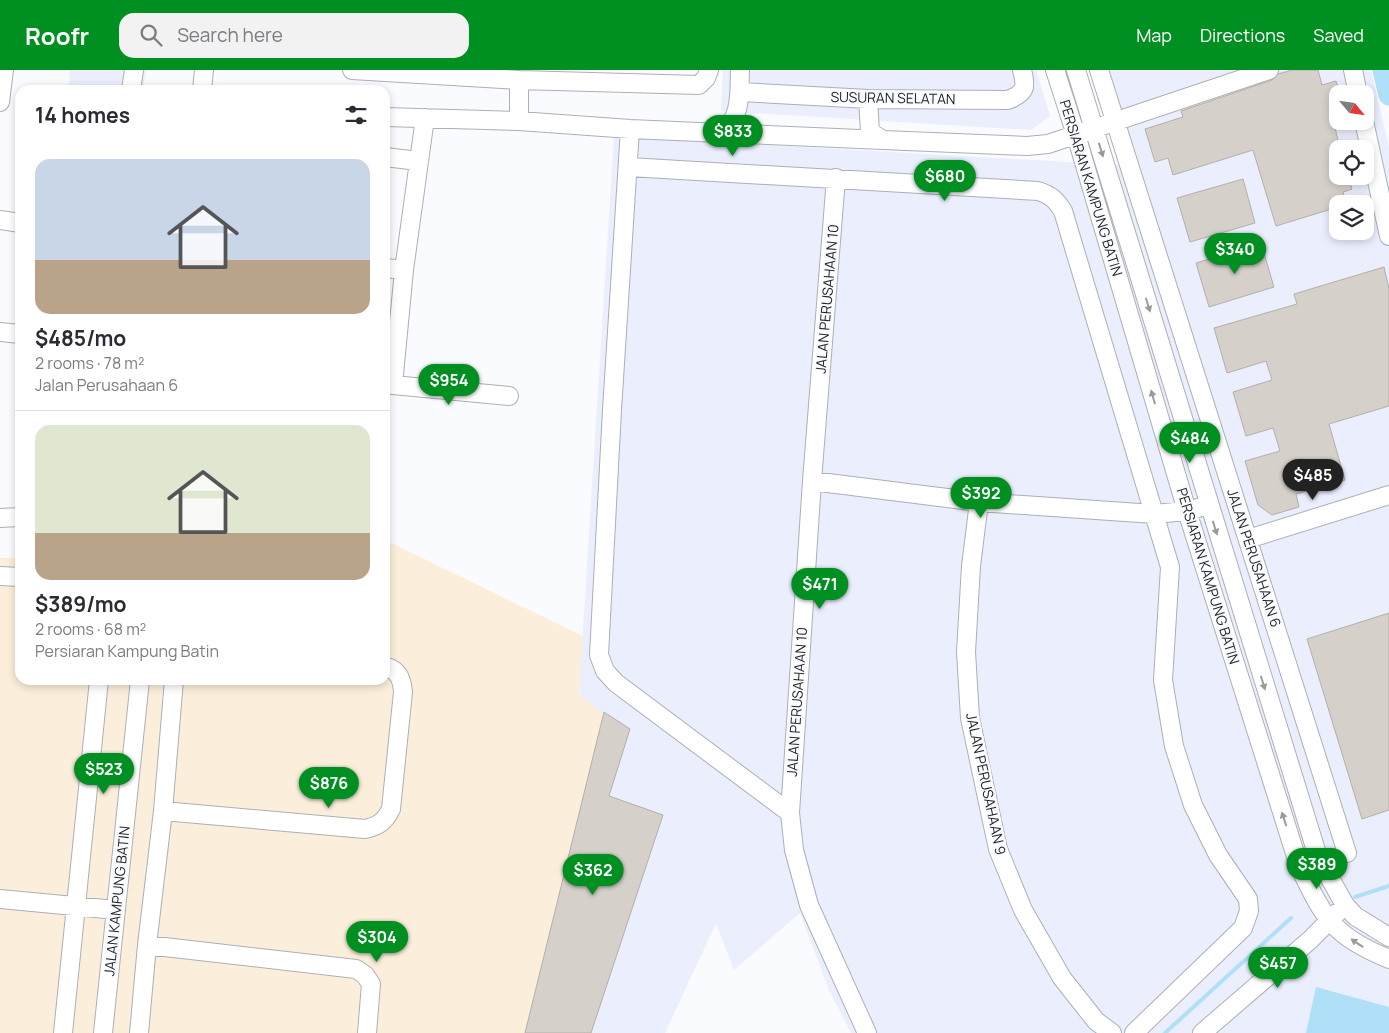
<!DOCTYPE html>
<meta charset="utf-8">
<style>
:root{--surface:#fff;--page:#f2f2f3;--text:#2b2b33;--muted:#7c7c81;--line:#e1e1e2;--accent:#008f21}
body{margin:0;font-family:Manrope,sans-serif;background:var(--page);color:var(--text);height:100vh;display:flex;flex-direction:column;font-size:19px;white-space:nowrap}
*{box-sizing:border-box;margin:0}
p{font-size:16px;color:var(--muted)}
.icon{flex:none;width:28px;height:28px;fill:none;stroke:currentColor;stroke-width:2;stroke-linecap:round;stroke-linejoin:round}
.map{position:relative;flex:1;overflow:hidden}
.details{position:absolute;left:15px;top:15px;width:375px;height:600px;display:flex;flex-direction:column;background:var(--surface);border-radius:15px;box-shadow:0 2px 8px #0003}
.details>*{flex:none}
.needle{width:32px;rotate:119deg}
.tools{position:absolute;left:1329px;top:15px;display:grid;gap:10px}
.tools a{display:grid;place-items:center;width:45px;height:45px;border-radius:10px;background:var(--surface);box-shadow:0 2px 8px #0003;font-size:25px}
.price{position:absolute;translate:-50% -42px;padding:0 11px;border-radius:18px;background:var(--accent);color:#fff;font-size:16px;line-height:32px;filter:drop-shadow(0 1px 2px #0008)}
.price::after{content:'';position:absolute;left:50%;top:30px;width:15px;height:11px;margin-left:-8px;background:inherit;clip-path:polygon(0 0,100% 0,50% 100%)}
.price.active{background:#222;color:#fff}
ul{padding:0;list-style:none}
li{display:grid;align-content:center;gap:10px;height:265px;padding:0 20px}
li+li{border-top:1px solid var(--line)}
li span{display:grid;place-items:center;height:155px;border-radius:15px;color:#555}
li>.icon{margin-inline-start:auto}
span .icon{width:90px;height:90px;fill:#fffc;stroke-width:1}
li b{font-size:21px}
h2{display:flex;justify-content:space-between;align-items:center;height:60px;padding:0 20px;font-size:21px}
header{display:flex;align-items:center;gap:30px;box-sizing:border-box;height:70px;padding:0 25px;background:var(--accent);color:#fff}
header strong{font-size:24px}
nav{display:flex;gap:28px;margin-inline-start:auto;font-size:18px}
.search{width:350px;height:45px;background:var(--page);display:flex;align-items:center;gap:12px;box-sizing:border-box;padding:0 18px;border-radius:15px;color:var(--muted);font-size:19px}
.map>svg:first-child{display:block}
.built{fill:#eaeefd;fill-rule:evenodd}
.industrial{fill:#fbefdb}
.water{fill:#afe0f8}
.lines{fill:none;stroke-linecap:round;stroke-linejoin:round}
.stream{stroke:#afe0f8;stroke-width:4}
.river{stroke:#afe0f8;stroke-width:21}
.building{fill:#d5d0ca;stroke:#b5afa9}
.minor-casing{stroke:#adafb6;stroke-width:20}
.minor{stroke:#fff;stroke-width:18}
.oneway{fill:#9a9a9b}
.labels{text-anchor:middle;stroke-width:5;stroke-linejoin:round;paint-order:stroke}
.street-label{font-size:14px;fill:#1e1f21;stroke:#fafbfe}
</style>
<header>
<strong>Roofr</strong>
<div class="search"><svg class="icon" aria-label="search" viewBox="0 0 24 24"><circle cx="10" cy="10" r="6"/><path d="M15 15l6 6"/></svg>Search here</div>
<nav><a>Map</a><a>Directions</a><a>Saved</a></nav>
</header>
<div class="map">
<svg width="1389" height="963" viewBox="0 0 1389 963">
<rect width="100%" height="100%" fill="#fafbfe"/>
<path class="built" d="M70,0H146L143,20H68Z
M723,0H1036L1050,46L1031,60L721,41Z
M1089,0H1371L1389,77V963H851L829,920L800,843L734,900L716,853L665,963H527L606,648L579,624L614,66L1119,95ZM1338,24H1365V51H1338ZM1338,79H1365V106H1338ZM1338,134H1365V161H1338Z"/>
<path class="industrial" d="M385,470L583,566L579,624L606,647L527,963H0V488H20V610H385Z"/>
<path class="water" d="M1316,917L1389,937V963H1306Z"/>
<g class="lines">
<path class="stream" d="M1355,827L1389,816
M1165,963L1291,848"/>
<path class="river" d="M1383,0L1389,25"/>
</g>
<path class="building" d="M1292,0H1318L1322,15L1336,11L1340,24H1338V52L1334,53L1340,79H1338V106H1348L1352,119L1343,122L1347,134H1338V137L1276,156L1253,80L1173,105L1168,88L1155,92L1145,59L1183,47L1181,41L1272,10L1278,4Z
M1243,109L1255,153L1190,172L1177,128Z
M1261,173L1274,217L1209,237L1196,193Z
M1384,197L1389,219V336L1329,354L1345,410L1296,424L1299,437L1272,445L1258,435L1245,391L1280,381L1273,358L1246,366L1233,322L1272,310L1266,291L1227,303L1214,258L1297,234L1294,224Z
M1389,543V740L1362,749L1307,569Z
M604,642L630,659L609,726L663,745L591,963H525Z"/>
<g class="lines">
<g class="minor-casing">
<path id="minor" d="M352,0L519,10L699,15L706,8L709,0
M1055,0L1076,65L1187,441L1299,796C1310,818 1321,845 1341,862C1355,874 1372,882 1389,889
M1076,0L1318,787L1345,835L1355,846L1389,867
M1099,0L1347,783
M1353,0L1358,24
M131,20L134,0
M202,20L204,0
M740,22L868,29L1008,30C1025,23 1027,18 1022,0
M868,29L870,62L883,70L1027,76L1048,74L1269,0
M0,32L4,0
M385,47L519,51L630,59L722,63C742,46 739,25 740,0
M519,51V10
M1364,51L1389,166
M630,59L612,340L599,585L605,601L616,613L790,743
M722,63L883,70
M385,87L418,91
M629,97L1038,121C1051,125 1056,130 1063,141L1170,497L1163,610L1174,676L1193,735L1218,785L1248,829L1249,841L1243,858L1134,963
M836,108L812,411L790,743L794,780L809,835L867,963
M0,150L20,153
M385,198L404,200
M0,262L20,264
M385,314L393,315L404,200L425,48
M393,315L509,326
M812,411L979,432L1154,444L1187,441L1198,438
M979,432L971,496L966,582L970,648L998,779L1023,840L1062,908L1096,951L1112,963
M0,448L20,447
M1248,469L1389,425
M0,506L20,507
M163,741L365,759C379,756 385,751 391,739L403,622C402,610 399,599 385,597
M0,829L116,840
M147,875L356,899L365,905L371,914L367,963
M63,963L99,610
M103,963L140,610
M139,963L147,875L163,741L174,610
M1202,963L1310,870L1338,842"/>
</g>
<use href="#minor" class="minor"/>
</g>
<defs><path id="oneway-solid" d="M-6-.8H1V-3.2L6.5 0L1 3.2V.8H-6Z" transform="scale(1.25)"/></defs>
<g class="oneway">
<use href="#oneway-solid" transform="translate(1101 80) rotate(73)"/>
<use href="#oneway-solid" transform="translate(1148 235) rotate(73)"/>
<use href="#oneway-solid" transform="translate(1153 327) rotate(-106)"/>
<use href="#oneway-solid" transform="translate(1215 458) rotate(73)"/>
<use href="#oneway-solid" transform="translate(1263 613) rotate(73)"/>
<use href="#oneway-solid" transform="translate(1284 749) rotate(-108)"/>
<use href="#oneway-solid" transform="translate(1357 873) rotate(-146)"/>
</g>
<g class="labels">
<g class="street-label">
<text transform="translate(893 28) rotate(1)" y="5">SUSURAN SELATAN</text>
<text transform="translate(1091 118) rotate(73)" y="5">PERSIARAN KAMPUNG BATIN</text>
<text transform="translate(827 229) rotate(-85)" y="5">JALAN PERUSAHAAN 10</text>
<text transform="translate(1254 488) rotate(72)" y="5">JALAN PERUSAHAAN 6</text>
<text transform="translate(1208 506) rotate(73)" y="5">PERSIARAN KAMPUNG BATIN</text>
<text transform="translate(797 632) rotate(-86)" y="5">JALAN PERUSAHAAN 10</text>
<text transform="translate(986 714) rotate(78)" y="5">JALAN PERUSAHAAN 9</text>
<text transform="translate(117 831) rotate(-84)" y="5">JALAN KAMPUNG BATIN</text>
</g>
</g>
</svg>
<div class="tools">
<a><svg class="needle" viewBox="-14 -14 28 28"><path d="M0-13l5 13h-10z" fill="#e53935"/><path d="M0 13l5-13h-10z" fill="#7c7c81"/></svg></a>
<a><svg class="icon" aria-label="locate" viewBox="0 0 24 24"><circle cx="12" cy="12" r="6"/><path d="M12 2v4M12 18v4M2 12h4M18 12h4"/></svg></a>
<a><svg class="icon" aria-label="layers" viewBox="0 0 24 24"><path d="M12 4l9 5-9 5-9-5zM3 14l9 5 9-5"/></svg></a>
</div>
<b class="price" style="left:733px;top:87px">$833</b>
<b class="price" style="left:945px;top:132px">$680</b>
<b class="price" style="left:1235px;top:205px">$340</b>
<b class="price" style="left:449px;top:336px">$954</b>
<b class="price" style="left:1190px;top:394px">$484</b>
<b class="price active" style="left:1313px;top:431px">$485</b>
<b class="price" style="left:981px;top:449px">$392</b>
<b class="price" style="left:820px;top:540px">$471</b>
<b class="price" style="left:104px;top:725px">$523</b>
<b class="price" style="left:329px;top:739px">$876</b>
<b class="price" style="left:1317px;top:820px">$389</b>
<b class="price" style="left:593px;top:826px">$362</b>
<b class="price" style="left:377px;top:893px">$304</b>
<b class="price" style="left:1278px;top:919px">$457</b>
<section class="details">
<h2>14 homes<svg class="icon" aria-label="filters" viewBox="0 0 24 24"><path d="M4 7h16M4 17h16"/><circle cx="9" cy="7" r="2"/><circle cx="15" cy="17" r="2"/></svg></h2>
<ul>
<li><span style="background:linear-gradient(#c9d6e8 65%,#b9a48a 0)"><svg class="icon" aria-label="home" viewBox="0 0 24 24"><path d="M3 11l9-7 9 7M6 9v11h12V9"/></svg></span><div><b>$485/mo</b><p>2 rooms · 78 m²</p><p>Jalan Perusahaan 6</p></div></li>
<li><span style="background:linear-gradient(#dfe7d0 70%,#b9a48a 0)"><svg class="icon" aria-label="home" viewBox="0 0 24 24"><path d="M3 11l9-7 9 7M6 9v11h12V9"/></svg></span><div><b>$389/mo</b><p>2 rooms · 68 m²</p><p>Persiaran Kampung Batin</p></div></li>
</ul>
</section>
</div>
